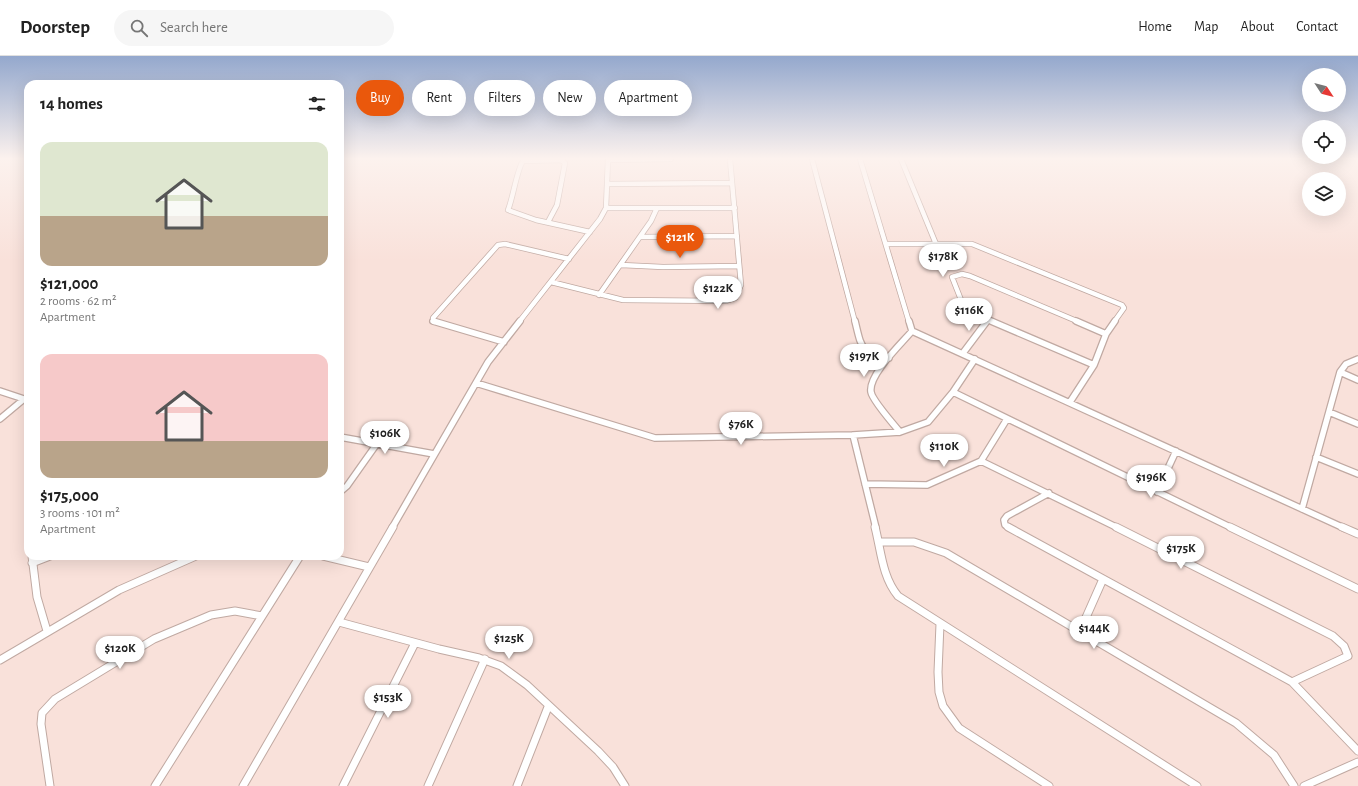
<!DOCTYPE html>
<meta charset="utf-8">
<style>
:root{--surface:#fff;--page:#f6f6f6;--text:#222;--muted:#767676;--line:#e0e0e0;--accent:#ea580c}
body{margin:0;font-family:"Alegreya Sans",sans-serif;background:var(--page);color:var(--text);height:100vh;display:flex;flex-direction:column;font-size:15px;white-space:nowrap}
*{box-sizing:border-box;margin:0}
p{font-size:13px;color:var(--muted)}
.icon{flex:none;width:22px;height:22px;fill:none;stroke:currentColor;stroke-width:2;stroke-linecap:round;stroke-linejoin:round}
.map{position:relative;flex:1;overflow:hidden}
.drawer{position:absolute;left:24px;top:24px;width:320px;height:480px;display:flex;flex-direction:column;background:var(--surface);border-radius:12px;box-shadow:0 4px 16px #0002}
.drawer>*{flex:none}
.guide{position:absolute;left:356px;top:24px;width:380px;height:36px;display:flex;gap:8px}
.needle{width:26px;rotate:126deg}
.fabs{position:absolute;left:1302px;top:12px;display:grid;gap:8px}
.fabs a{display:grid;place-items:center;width:44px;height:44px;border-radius:50%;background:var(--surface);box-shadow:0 4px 16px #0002;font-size:20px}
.price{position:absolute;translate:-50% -34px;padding:0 9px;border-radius:14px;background:#fff;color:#222;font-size:13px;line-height:26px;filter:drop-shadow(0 1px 2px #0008)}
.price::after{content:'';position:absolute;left:50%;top:24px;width:12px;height:9px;margin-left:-6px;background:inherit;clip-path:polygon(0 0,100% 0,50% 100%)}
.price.selected{background:var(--accent);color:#fff}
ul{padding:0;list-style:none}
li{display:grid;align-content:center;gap:8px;height:212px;padding:0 16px}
li span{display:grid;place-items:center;height:124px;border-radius:12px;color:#555}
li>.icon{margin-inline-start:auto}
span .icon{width:72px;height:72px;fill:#fffc;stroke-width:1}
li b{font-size:17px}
h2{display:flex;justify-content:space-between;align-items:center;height:48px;padding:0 16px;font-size:17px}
.pill{padding:0 14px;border-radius:18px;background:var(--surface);box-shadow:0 4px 16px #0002;font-size:14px;line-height:36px}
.pill.selected{background:var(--accent);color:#fff}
header{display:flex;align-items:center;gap:24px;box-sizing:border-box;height:56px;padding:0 20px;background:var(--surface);border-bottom:1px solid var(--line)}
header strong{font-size:19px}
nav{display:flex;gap:22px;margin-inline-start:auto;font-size:14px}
.search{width:280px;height:36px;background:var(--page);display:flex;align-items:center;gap:10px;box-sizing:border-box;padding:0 14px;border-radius:22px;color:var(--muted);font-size:15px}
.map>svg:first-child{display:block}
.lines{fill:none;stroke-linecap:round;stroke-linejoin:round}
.street-far2-casing{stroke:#c0a9a2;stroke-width:6}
.street-far1-casing{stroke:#c0a9a2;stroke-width:8}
.street-casing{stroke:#c0a9a2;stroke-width:9}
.street-far2{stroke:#fff;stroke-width:4.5}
.street-far1{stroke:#fff;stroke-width:5.5}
.street{stroke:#fff;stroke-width:7}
</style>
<header>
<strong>Doorstep</strong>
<div class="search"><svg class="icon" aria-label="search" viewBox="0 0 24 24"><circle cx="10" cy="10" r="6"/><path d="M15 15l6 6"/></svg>Search here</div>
<nav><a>Home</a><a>Map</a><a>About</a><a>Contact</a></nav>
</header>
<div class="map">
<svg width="1358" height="730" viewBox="0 0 1358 730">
<rect width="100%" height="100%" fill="#f9e1da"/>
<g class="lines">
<g class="street-far2-casing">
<path id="street-far2" d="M812,103L855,266
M860,103L909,266
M901,103L936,188
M608,104L671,103
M607,128L731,127
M606,152H735
M548,166L557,149L565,107L561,104L523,105C517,113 513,142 508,154L536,164L590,176
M640,181L737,180
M886,188H972L1122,249L1124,252L1114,266
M621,209L663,211L739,210
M551,226L623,244L726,245L735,242L741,229L730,103
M599,239L651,165L657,152
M434,266L433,262L498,189L505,188L569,203
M519,266L600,163L606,152L608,103
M986,266L988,264
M994,266L965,254L952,221L962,218L970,220L1079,266"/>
</g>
<g class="street-far1-casing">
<path id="street-far1" d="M433,265L504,286
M855,265C862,294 860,294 889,302
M909,265L912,275L1344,472
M991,265L1094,309
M1076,265L1106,278
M963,297L987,265
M1340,316L1358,324
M476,327L655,382L853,379L900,376L928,366L953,336L975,303
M0,335L24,343L0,363
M953,336L1232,472
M1070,346L1094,309L1106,278L1115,265
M1329,356L1358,368
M900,376C894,369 872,343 871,336C868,319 901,288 912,275
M853,379L876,472
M340,381L434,398
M1316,401L1358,418
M981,405L1118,472
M865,428L927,429L981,405L1007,363
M340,436L347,430L376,389
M1157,436L1176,395
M1302,453L1340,316L1346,308L1358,303
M392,472L488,306L520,265
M1010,472L1005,469L1004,464L1007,460L1049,437"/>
</g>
<g class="street-casing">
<path id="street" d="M875,471C881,494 882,521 898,540L1197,730
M1008,471L1292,626L1358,695
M1116,471L1333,580L1344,590L1348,600L1292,626
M1230,471L1358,533
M1342,471L1358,478
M879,486H914L946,497L1236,667L1274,699L1294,730
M32,500L37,541L47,575
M323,500L369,511
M32,507L50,500
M339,566L439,593L479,602L501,610L527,629L598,695L613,711L625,730
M940,568L938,616L939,636L943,650L959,672L1049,730
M1080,575L1103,523
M0,604L119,534L196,500
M50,730L41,668L42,657L55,643L154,583L211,559L235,555L262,560
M155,730L300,500
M243,730L393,471
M343,730L415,587
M428,730L485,603
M517,730L548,651
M1304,730L1358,706"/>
</g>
<use href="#street-far2" class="street-far2"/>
<use href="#street-far1" class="street-far1"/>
<use href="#street" class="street"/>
</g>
<linearGradient id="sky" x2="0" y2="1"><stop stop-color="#94a8cd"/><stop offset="0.5" stop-color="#fcf2ee"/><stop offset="1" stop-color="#fcf2ee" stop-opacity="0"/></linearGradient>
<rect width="1358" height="205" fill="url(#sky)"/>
</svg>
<div class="fabs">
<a><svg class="needle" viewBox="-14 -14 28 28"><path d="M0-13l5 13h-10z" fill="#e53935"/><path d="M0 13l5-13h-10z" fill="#767676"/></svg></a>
<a><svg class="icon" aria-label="locate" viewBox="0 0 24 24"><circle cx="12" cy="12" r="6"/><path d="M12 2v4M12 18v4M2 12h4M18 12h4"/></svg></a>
<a><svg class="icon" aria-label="layers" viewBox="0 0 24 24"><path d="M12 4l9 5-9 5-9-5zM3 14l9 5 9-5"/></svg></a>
</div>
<b class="price selected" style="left:680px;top:203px">$121K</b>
<b class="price" style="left:943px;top:222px">$178K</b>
<b class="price" style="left:718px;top:254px">$122K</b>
<b class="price" style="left:969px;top:276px">$116K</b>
<b class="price" style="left:864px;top:322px">$197K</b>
<b class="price" style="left:741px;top:390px">$76K</b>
<b class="price" style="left:385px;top:399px">$106K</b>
<b class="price" style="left:944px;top:412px">$110K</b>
<b class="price" style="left:1151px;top:443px">$196K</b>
<b class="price" style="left:1181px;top:514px">$175K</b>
<b class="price" style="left:1094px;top:594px">$144K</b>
<b class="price" style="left:509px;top:604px">$125K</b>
<b class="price" style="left:120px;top:614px">$120K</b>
<b class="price" style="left:388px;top:663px">$153K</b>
<div class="guide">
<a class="pill selected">Buy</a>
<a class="pill">Rent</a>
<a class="pill">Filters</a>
<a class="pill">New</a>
<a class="pill">Apartment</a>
</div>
<section class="drawer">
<h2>14 homes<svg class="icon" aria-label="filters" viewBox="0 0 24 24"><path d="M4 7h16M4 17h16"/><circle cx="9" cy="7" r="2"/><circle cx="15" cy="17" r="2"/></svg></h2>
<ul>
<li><span style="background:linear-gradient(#dfe7d0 60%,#b9a48a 0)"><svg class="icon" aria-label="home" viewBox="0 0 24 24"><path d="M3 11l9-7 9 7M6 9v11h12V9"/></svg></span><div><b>$121,000</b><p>2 rooms · 62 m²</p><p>Apartment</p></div></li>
<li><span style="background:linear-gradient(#f6c9c9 70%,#b9a48a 0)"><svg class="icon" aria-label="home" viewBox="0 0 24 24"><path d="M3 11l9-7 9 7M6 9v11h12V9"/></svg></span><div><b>$175,000</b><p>3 rooms · 101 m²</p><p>Apartment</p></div></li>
</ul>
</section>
</div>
